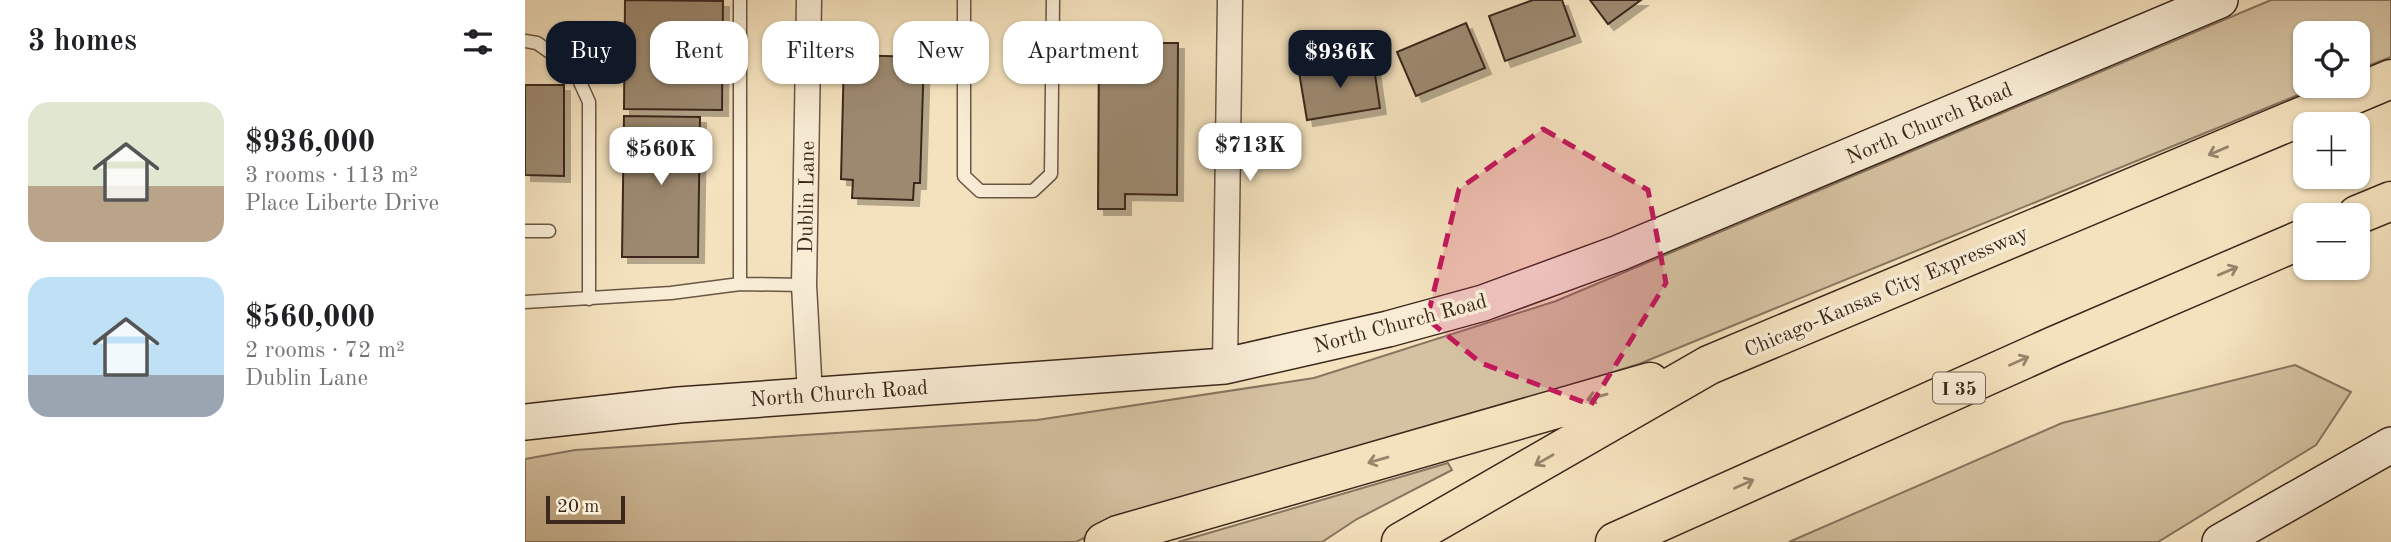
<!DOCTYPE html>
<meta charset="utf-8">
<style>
:root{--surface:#fff;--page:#f2f2f2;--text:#202124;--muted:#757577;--accent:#111827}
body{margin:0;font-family:"Old Standard TT",serif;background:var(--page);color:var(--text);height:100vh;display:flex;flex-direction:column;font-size:26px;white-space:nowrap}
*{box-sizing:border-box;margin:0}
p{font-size:23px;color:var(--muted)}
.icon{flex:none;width:38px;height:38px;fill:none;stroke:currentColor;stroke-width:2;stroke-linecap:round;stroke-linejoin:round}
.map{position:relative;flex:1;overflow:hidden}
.drawer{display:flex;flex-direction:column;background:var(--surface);width:525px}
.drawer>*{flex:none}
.top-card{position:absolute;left:21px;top:21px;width:665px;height:63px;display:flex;gap:14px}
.tools{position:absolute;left:1768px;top:21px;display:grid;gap:14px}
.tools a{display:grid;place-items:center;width:77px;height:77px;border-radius:14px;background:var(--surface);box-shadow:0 2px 5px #0004;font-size:35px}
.scale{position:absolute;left:21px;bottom:18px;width:79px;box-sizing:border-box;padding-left:7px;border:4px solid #3c281c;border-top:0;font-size:19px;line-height:24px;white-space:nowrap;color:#3c281c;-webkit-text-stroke:5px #f8ecd5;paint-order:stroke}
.price{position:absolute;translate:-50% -60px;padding:0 16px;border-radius:14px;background:#fff;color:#222;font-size:23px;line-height:46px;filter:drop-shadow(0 2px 4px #0008)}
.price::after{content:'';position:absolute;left:50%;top:42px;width:21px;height:16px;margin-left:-10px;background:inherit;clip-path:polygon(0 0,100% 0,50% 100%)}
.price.current{background:var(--accent);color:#fff}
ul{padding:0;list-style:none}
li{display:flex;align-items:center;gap:21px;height:175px;padding:0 28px}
li span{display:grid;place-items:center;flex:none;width:196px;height:140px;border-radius:21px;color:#555}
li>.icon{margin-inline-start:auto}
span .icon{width:84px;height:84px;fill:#fffc;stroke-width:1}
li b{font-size:30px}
h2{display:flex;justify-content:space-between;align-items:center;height:84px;padding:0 28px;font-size:30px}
.chip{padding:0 24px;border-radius:21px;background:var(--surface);box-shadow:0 2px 5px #0004;font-size:24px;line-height:63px}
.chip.current{background:var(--accent);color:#fff}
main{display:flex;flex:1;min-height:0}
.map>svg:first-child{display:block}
.green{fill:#d5c2a2;stroke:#88755f;stroke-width:2}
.building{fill:#9c8970;stroke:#3c281c;stroke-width:2;filter:url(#shadow)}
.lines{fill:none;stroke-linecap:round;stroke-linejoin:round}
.lane-casing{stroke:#6a5644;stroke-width:15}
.street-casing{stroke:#6a5644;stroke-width:27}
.secondary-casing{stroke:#3c281c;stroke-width:38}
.highway-casing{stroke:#3c281c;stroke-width:41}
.lane{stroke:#f8ecd5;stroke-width:12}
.street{stroke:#f8ecd5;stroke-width:24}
.secondary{stroke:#f8ecd5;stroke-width:35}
.highway{stroke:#f4e2be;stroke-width:38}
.oneway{stroke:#98856d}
.marked{fill:#c2185b;fill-opacity:0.2;stroke:#c2185b;stroke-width:5;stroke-dasharray:14 9;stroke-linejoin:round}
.labels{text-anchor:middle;stroke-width:7;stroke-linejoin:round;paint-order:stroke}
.shield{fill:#f8ecd5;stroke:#746354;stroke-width:2}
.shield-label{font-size:19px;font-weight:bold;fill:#3c281c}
.street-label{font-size:21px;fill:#3c281c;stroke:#f8ecd5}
</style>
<main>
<section class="drawer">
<h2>3 homes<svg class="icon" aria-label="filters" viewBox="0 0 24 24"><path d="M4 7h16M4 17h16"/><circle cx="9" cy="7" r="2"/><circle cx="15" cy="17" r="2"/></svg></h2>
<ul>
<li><span style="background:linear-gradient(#dfe7d0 60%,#b9a48a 0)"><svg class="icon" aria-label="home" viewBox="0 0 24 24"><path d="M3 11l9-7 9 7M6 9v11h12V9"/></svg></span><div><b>$936,000</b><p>3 rooms · 113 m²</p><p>Place Liberte Drive</p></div></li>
<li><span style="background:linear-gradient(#bfe0f5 70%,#9aa5b1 0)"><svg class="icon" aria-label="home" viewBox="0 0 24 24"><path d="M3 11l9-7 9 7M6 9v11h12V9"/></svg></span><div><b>$560,000</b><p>2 rooms · 72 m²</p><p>Dublin Lane</p></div></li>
</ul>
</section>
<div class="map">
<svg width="1866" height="542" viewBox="0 0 1866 542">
<defs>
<filter id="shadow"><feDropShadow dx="6" dy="6" stdDeviation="0" flood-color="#0004"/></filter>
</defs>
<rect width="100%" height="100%" fill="#f4e2be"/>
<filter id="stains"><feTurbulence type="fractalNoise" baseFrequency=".00286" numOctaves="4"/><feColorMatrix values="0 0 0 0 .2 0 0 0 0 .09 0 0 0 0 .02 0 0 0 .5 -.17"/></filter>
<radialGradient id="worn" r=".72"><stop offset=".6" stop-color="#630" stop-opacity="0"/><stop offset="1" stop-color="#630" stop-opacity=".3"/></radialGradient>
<path class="green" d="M1746,0H1866V57L1832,70V33H1780V86H1795L1114,364L807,460L579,528L551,542H0V459L50,450L512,420L789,378L1031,301Z
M1770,365L1826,392L1791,445L1633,542H1264L1537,423Z
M923,463L927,470L832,519L797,542H653Z"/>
<path class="building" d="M100,0L198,1L197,110L99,109Z
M1008,0H1037L1050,36L980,61L964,16Z
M1065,0H1116L1083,24Z
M941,23L960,68L891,96L872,52Z
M574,43H653L652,195L600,194V209H573Z
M319,55L399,57L395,183H389L388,200L327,198L328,180L316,179Z
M848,61L855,108L782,120L774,72Z
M0,85H39V176L0,175Z
M99,116L175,117L173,257H97Z"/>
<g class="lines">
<g class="lane-casing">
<path id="lane" d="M439,0V176L455,191H508L526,174L528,0
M0,41L12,43L49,69L64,102V299
M0,231H24
M215,284V0
M0,302L146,293L215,284L279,285"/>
</g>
<g class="street-casing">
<path id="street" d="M284,0L279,285L285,395
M700,366L705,0"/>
</g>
<g class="secondary-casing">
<path id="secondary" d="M0,422L154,405L700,366L863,329L958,303L1094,253L1695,0
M1695,542L1866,445"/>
</g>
<g class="highway-casing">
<path id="highway" d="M1832,215L1866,201
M579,542L593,535L1125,382
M876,542L1184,365L1866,79
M1090,542L1531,345L1780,238"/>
</g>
<use href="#lane" class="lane"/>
<use href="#street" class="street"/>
<use href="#secondary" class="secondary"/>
<use href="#highway" class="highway"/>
</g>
<defs><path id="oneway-shaft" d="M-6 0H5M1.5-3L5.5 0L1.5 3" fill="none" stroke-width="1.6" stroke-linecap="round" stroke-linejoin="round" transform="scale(1.75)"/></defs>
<g class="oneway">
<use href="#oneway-shaft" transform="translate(1693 151) rotate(157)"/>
<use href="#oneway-shaft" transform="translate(1703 271) rotate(-23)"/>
<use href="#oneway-shaft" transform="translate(1494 361) rotate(-24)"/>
<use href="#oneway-shaft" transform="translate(1072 397) rotate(164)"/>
<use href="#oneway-shaft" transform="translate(853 460) rotate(164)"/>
<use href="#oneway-shaft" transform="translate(1019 460) rotate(150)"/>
<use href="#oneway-shaft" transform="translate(1219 484) rotate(-24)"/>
</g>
<path class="marked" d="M1018,129L1123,190L1141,283L1066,405L956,363L902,319L934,189Z"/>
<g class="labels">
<rect class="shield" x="1408" y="372.5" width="52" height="31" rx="5"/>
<g class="shield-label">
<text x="1434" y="395">I 35</text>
</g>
<g class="street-label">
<text transform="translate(1404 123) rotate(-23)" y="7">North Church Road</text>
<text transform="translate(281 197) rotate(-89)" y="7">Dublin Lane</text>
<text transform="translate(1361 291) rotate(-23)" y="7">Chicago-Kansas City Expressway</text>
<text transform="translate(875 323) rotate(-15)" y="7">North Church Road</text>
<text transform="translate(314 393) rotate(-4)" y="7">North Church Road</text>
</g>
</g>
<rect width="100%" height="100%" filter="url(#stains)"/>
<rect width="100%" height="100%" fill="url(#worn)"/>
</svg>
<div class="tools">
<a><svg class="icon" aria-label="locate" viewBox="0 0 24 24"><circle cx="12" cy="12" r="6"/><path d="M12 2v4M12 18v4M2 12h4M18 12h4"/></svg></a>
<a>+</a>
<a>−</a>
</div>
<div class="scale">20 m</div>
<b class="price current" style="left:815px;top:90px">$936K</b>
<b class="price" style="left:725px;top:183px">$713K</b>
<b class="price" style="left:136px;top:187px">$560K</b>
<div class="top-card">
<a class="chip current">Buy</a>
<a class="chip">Rent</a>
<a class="chip">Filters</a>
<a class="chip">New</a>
<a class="chip">Apartment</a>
</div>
</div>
</main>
